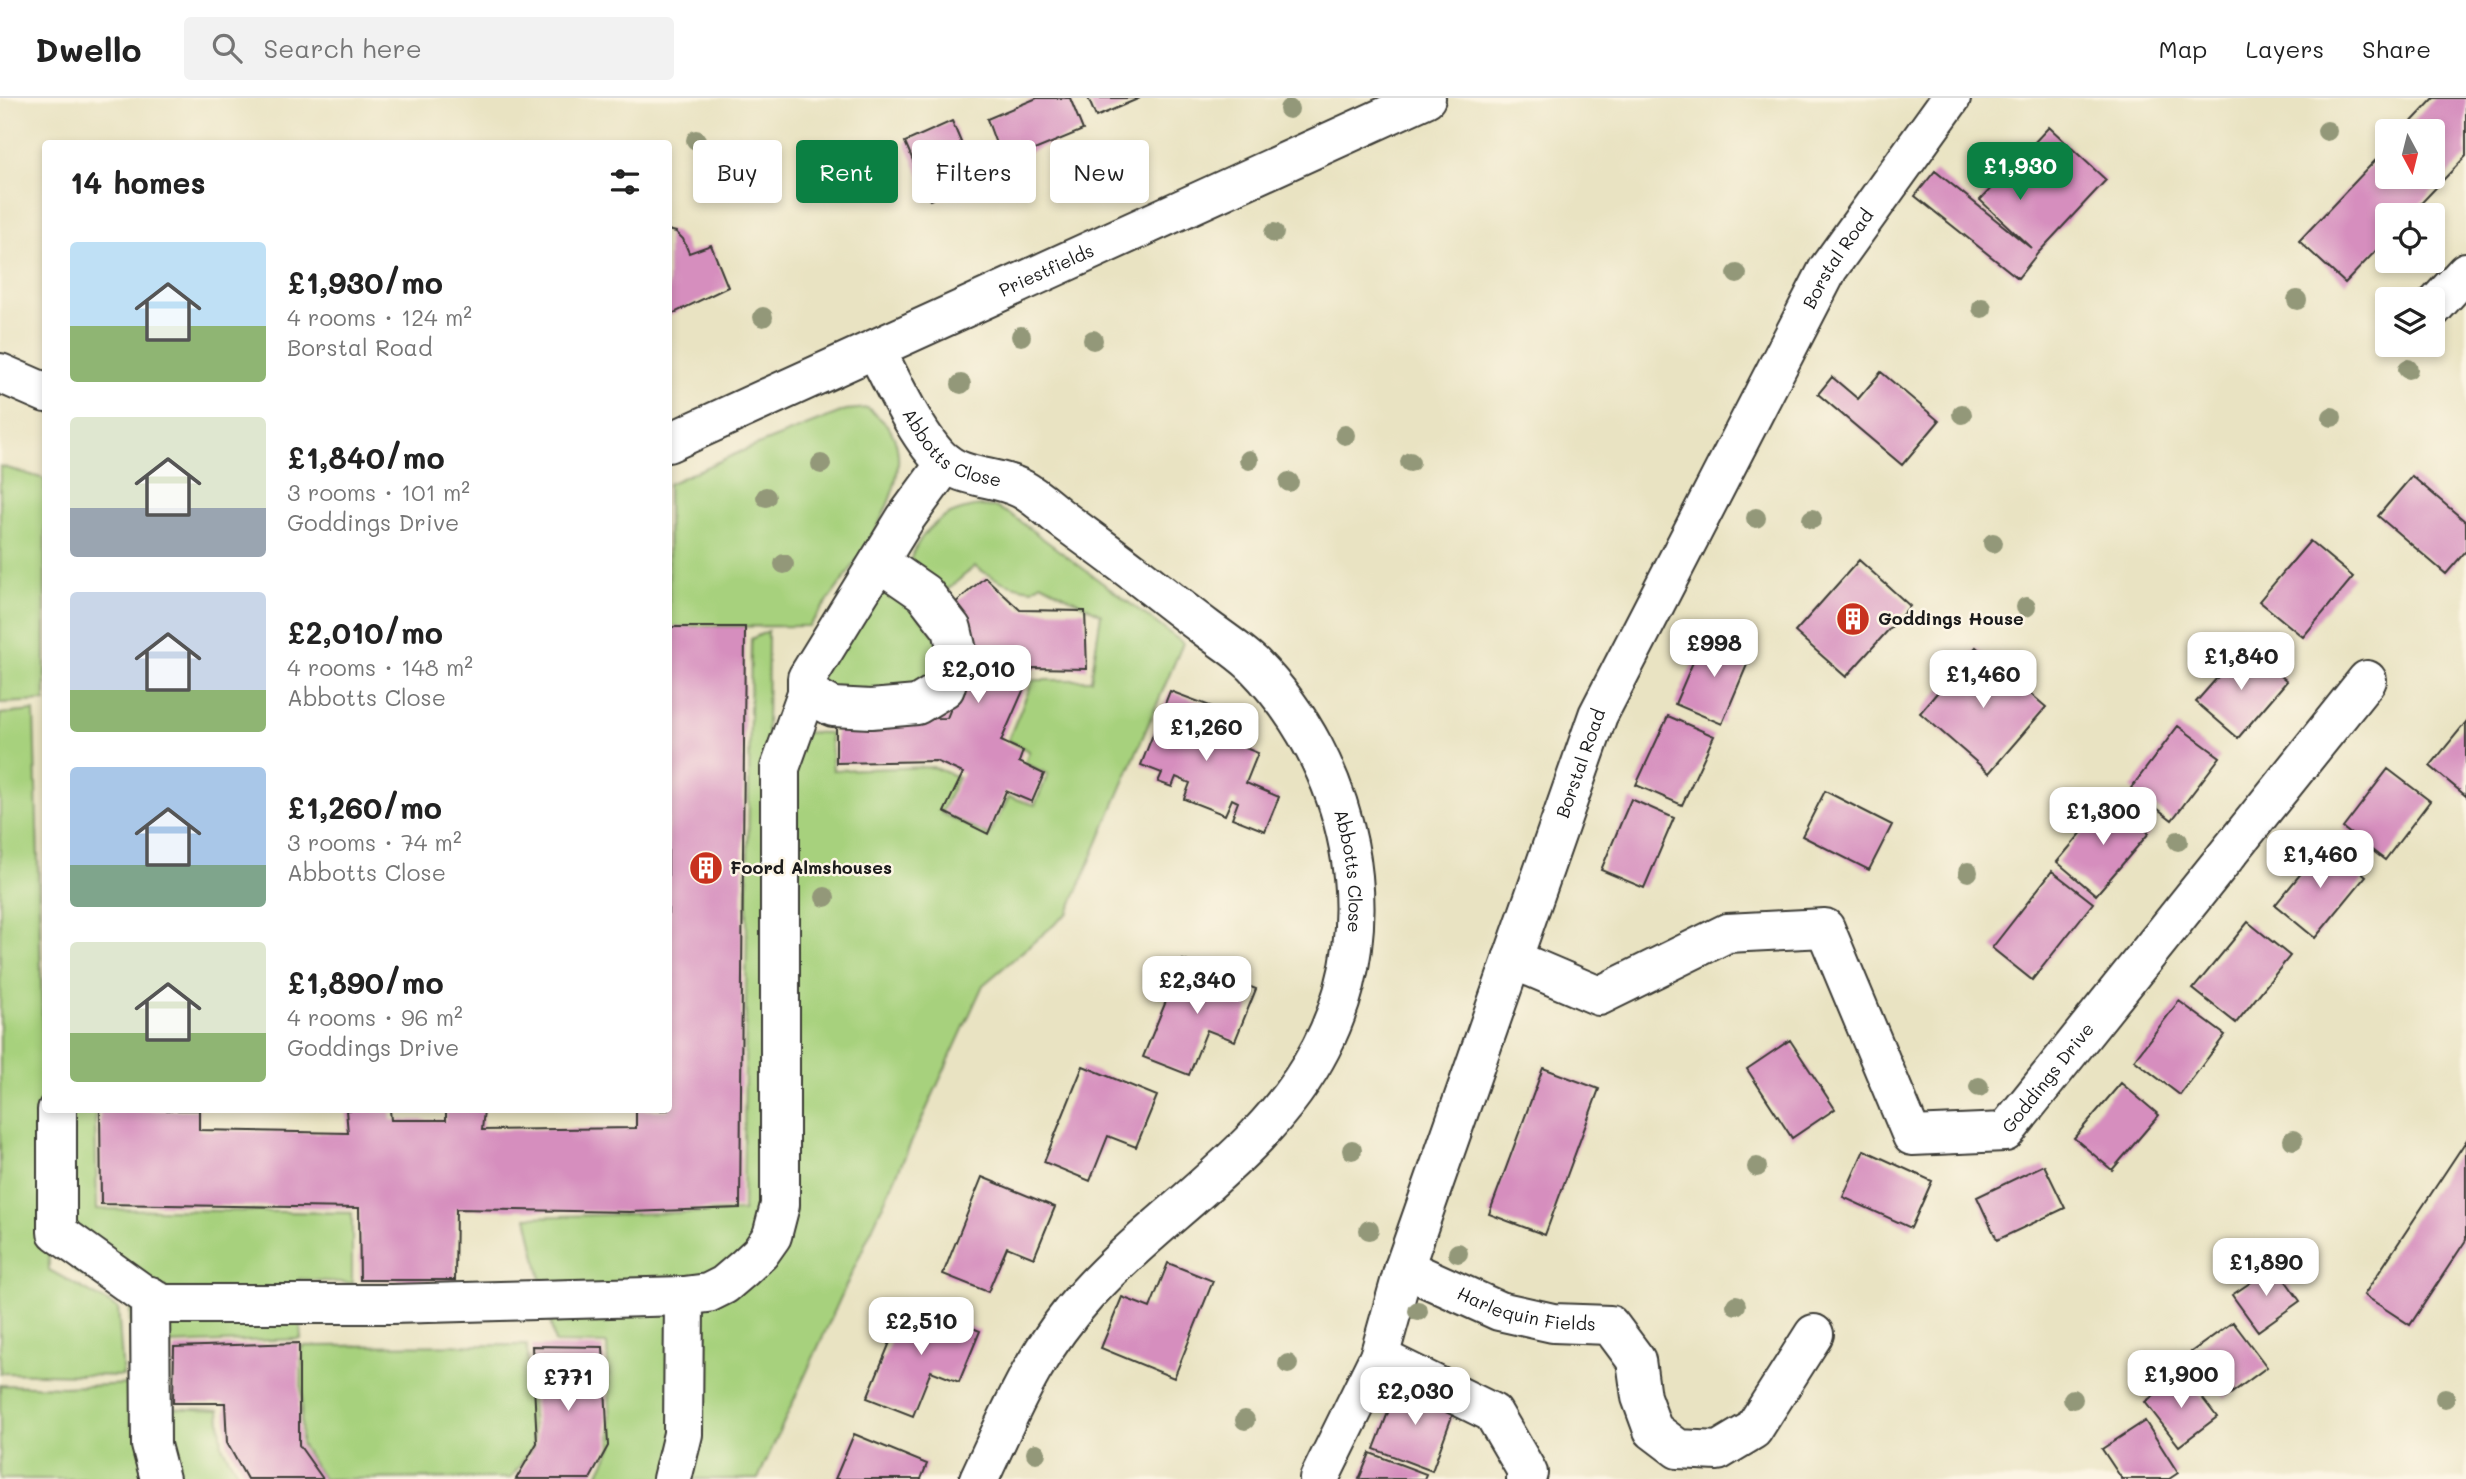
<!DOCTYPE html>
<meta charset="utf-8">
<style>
:root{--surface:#fff;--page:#f2f2f2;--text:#222;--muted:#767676;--line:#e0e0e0;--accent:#0b8043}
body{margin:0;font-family:Mali,sans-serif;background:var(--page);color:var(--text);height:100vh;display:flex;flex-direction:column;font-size:26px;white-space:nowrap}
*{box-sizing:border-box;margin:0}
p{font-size:23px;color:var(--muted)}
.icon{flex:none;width:38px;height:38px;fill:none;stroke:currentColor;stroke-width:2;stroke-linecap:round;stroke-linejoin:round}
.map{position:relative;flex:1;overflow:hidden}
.drawer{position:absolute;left:42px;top:42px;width:630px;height:973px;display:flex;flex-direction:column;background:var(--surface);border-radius:7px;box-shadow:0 4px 10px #0003}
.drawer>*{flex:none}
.top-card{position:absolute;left:693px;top:42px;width:665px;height:63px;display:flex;gap:14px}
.needle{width:46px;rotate:173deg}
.buttons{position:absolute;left:2375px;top:21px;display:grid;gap:14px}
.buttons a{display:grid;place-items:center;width:70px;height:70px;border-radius:7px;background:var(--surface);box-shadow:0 4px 10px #0003;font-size:35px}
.price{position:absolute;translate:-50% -60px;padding:0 16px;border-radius:14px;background:#fff;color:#222;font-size:23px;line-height:46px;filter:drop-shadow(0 2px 4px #0008)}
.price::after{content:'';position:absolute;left:50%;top:42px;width:21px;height:16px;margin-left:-10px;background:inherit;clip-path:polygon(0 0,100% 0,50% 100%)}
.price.on{background:var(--accent);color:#fff}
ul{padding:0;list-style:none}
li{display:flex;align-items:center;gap:21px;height:175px;padding:0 28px}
li span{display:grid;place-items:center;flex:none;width:196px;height:140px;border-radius:7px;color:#555}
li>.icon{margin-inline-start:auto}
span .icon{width:84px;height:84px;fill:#fffc;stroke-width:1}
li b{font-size:30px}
h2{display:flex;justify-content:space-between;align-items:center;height:84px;padding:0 28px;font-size:30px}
.pill{padding:0 24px;border-radius:7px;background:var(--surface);box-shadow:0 4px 10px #0003;font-size:24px;line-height:63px}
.pill.on{background:var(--accent);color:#fff}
header{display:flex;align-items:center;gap:42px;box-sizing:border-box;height:98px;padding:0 35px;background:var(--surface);border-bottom:2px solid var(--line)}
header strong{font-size:33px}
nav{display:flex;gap:38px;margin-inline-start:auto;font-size:24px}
.search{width:490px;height:63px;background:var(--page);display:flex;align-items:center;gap:18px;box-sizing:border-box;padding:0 24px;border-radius:7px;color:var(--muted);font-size:26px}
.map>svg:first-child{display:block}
.green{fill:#a7d17d;stroke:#62764c;stroke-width:2}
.building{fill:#d68ebe}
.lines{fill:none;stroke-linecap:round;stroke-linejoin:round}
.minor-casing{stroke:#3b3a35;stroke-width:42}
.minor{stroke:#fff;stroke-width:38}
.tree{fill:#939879}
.labels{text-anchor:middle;stroke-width:5;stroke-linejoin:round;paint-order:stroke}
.street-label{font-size:18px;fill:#1c1c1c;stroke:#fcf5e5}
.poi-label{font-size:18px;font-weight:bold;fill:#1c1c1c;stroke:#fcf5e5;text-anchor:start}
</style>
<header>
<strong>Dwello</strong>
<div class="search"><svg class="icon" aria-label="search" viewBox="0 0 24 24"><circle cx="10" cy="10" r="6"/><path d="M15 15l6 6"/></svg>Search here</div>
<nav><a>Map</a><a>Layers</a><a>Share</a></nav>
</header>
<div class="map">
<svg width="2466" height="1381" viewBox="0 0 2466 1381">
<rect width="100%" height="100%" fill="#fcf5e5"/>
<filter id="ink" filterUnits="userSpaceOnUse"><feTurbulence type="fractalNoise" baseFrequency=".0143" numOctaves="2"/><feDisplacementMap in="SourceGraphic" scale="14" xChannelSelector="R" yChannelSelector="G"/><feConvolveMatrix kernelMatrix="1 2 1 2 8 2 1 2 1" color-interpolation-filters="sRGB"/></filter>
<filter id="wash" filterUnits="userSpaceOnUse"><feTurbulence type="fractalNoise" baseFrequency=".00686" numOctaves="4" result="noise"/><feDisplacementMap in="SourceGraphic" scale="28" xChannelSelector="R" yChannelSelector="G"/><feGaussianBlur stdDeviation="1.57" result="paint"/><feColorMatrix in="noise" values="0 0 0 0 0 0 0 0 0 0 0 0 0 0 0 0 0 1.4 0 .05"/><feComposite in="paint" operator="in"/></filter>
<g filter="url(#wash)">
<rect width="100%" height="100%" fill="#e9e3c2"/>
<path class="green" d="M868,310C875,317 887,324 891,333C923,388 840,485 809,528L669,529L668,386L740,354L846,312Z
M0,368L45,381V603L0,605Z
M981,408L995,409L1010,416L1183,545L1068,815L983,887L758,1381H596L612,1349L607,1246L555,1245L527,1119L743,1113L751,541L768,533L767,634L830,635L833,672L933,669L958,679L941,715L989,738L1009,699L1035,707L1048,676L1025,665L1029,653L1008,642L1033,582H1091L1101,516L1041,485L1033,491C1010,489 993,481 975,468L939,499L909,466C920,430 945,412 981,408Z
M883,474L947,553L927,585L901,597L842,599L819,580Z
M34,613L49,1172L118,1210L123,1278L0,1275V616Z
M71,1012H95L97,1111L352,1115V1185L299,1181L301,1241L169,1246L166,1310L219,1312L222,1348L241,1381H0V1287L63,1289L131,1286L130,1208L72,1171Z
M527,1247L534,1347L511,1380L323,1381L301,1346L302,1248Z"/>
<g id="blocks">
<path class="building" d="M1037,0H1070L1083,32L1003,65L987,21Z
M1088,0H1140L1096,19Z
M2434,0H2466V58L2410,117H2387V141L2345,185L2299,143L2387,50V79H2432V33H2403Z
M952,23L977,82L930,102L905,44Z
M2049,29L2106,82L2038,155L2018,180L1915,98L1935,73L2031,150L1980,102Z
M668,132L676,134L683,141L689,155L711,147L728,189L668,218Z
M1881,274L1939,323L1902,367L1818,296L1832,279L1858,301Z
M2412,378L2466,424V453L2446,476L2378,418Z
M2310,443L2353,479L2303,539L2259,503Z
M1859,462L1910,508L1846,579L1795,534Z
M985,479L1020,512L1085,513L1087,571L1033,570L1001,643L1023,653L1019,664L1044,676L1032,704L1006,693L988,736L944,714L963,675L936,663L836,665V621L947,620L976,548L947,512Z
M668,529H745L740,1110L630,1114L456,1111L455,1182H360L359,1110L101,1106L100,1012H199V1032L348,1035L346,1012H390L391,1022H446V1012H484L482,1032L636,1030V1012H668Z
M1705,536L1752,555L1722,626L1675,606Z
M2245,548L2287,583L2238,640L2196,604Z
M1976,549L2046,609L1989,675L1920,615Z
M1170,593L1218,611L1208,635L1258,655L1246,685L1279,699L1265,733L1232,720L1238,704L1232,701L1225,717L1184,701L1190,685L1176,679L1172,689L1158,684L1162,675L1141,667Z
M1668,618L1714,638L1682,707L1636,687Z
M2466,624V698L2430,668Z
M2178,628L2220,659L2172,722L2131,690Z
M2388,671L2430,703L2385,762L2343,730Z
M1825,693L1892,727L1869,772L1802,738Z
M1631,701L1674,720L1644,790L1601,772Z
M2109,702L2149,735L2096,797L2057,764Z
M2326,745L2366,778L2315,840L2275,807Z
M2052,773L2093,805L2032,882L1992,850Z
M2248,824L2290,858L2236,925L2193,891Z
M1183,862L1256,891L1235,943L1207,932L1189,977L1143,959Z
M2179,903L2225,937L2180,997L2134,962Z
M1790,942L1835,1011L1792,1040L1747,971Z
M1083,968L1157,998L1136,1049L1108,1038L1090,1083L1044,1064Z
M1543,970L1599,991L1545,1137L1489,1116Z
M2121,985L2159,1017L2112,1072L2074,1040Z
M2466,1043V1142L2410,1227L2364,1197Z
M1864,1052L1932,1083L1911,1130L1843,1099Z
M2044,1067L2065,1110L1997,1142L1977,1099Z
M982,1079L1055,1109L1034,1160L1007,1149L988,1194L943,1176Z
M1168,1165L1213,1183L1174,1280L1101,1250L1122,1199L1150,1210Z
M2275,1168L2300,1203L2258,1233L2232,1197Z
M907,1203L980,1233L959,1284L931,1273L913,1318L867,1300Z
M2233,1224L2267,1269L2225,1300L2191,1254Z
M299,1245V1347L323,1381H247L227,1345L225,1305H173L174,1249Z
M532,1248L603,1249L608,1348L590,1381H516L537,1345Z
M2183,1275L2217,1319L2179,1348L2145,1304Z
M1399,1286L1456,1307L1432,1373L1374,1351Z
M2145,1323L2178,1375L2169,1381H2122L2102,1351Z
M854,1336L927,1366L921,1381H835Z
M1370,1355L1426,1376L1424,1381H1359Z"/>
</g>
</g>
<g filter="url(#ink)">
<use href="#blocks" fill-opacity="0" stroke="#3b3a35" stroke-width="2"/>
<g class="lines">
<g class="minor-casing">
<g id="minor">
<path d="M2432,211L2466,174"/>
<path id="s1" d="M876,252C891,282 917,337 940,360C962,382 996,377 1022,391C1035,398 1047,409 1058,418C1086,439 1114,459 1141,480C1163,497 1184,514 1206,530C1222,542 1238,552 1253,566C1351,666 1387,822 1321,950C1268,1053 1163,1113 1087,1196C1034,1254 1012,1311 979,1381"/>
<path d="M0,275L46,295"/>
<path id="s2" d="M668,345L1426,0"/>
<path d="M807,595L833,609L871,611L917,607L945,590L957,553L952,531L924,495L879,464"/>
<path id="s3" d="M1512,861L1599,898L1727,835L1825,830L1912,1038L2005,1034L2367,582"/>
<path d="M57,1012V1134L146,1198H150L162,1206H392L684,1198L708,1195L724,1187L744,1170L760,1155L772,1138L780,1107V670L807,595V580L905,421L946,365"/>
<path id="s4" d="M1404,1170L1499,1213L1553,1225L1610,1227L1636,1262L1641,1299L1653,1332L1678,1351L1718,1353L1753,1332L1814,1236"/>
<path d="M150,1198L151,1347L160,1381"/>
<path d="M1379,1259L1493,1315L1528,1375L1526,1381"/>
<path d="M672,1381L683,1336L684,1198"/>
<path id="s5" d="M1319,1381L1379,1259L1404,1170L1598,617L1828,171L1951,0"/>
</g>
</g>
<use href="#minor" class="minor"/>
</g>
<g class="tree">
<circle cx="1289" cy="11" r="10"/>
<circle cx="2327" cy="33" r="10"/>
<circle cx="696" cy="42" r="10"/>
<circle cx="1274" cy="135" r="10"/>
<circle cx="1737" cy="176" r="10"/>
<circle cx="2297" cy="202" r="10"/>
<circle cx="1982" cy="210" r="10"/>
<circle cx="763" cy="219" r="10"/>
<circle cx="1021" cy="238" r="10"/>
<circle cx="1093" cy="242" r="10"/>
<circle cx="2408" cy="271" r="10"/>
<circle cx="961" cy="286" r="10"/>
<circle cx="1962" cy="316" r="10"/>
<circle cx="2332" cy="319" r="10"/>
<circle cx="1345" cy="337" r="10"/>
<circle cx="1249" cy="362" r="10"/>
<circle cx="1410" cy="364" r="10"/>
<circle cx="821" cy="366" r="10"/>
<circle cx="1289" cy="384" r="10"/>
<circle cx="766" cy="399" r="10"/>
<circle cx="1756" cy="420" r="10"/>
<circle cx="1812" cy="421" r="10"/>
<circle cx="1993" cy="445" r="10"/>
<circle cx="784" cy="466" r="10"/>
<circle cx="2026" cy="509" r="10"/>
<circle cx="2178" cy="743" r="10"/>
<circle cx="1968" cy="774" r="10"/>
<circle cx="825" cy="799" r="10"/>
<circle cx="1979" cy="989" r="10"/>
<circle cx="2293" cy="1042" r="10"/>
<circle cx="1352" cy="1052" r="10"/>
<circle cx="1757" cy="1069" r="10"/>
<circle cx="1369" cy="1132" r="10"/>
<circle cx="1458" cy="1155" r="10"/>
<circle cx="1736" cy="1207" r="10"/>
<circle cx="1418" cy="1213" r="10"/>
<circle cx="1288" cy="1266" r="10"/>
<circle cx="2445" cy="1300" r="10"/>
<circle cx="2073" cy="1301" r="10"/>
<circle cx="1245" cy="1322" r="10"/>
<circle cx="1036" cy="1355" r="10"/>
</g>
</g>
<defs>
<g id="building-disc" transform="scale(1.75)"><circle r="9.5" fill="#c8321e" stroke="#fcf5e5"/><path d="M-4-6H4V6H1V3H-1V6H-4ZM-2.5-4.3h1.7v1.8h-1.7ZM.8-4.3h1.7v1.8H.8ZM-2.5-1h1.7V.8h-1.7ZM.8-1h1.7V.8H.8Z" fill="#fff"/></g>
</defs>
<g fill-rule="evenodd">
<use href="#building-disc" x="1853" y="521"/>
<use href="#building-disc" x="706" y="770"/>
</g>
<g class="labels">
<g class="street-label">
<text dy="6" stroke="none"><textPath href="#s5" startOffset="1330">Borstal Road</textPath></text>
<text dy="6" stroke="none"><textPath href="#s2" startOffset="416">Priestfields</textPath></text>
<text dy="6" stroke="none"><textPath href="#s1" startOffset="130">Abbotts Close</textPath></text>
<text dy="6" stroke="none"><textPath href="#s5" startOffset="763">Borstal Road</textPath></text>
<text dy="6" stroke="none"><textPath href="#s1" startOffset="738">Abbotts Close</textPath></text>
<text dy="6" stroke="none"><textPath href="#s3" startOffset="723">Goddings Drive</textPath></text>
<text dy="6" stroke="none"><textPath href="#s4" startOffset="131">Harlequin Fields</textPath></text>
</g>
<g class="poi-label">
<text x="1878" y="527">Goddings House</text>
<text x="730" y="776">Foord Almshouses</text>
</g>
</g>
</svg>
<div class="buttons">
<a><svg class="needle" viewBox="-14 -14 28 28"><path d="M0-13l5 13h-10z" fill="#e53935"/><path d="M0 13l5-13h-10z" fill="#767676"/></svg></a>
<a><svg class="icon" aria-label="locate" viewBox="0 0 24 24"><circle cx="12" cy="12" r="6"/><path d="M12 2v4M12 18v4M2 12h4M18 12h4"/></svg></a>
<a><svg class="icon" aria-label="layers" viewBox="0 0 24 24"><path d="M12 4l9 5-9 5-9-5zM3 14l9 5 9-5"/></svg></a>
</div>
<b class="price on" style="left:2020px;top:104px">£1,930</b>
<b class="price" style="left:1714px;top:581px">£998</b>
<b class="price" style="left:2241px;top:594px">£1,840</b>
<b class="price" style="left:978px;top:607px">£2,010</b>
<b class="price" style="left:1983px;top:612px">£1,460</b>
<b class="price" style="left:1206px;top:665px">£1,260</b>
<b class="price" style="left:2103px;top:749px">£1,300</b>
<b class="price" style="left:2320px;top:792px">£1,460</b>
<b class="price" style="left:1197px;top:918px">£2,340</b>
<b class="price" style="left:2266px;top:1200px">£1,890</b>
<b class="price" style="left:921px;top:1259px">£2,510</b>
<b class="price" style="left:2181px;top:1312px">£1,900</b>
<b class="price" style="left:568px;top:1315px">£771</b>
<b class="price" style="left:1415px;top:1329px">£2,030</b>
<div class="top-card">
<a class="pill">Buy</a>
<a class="pill on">Rent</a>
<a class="pill">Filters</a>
<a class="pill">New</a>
</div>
<section class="drawer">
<h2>14 homes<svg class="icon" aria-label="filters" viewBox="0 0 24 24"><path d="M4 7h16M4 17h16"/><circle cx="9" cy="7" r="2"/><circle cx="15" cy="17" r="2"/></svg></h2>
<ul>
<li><span style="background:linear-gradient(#bfe0f5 60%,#8fb573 0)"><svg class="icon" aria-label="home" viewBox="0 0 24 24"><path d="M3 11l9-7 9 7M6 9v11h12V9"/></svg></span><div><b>£1,930/mo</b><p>4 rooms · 124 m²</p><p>Borstal Road</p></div></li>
<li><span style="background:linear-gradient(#dfe7d0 65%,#9aa5b1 0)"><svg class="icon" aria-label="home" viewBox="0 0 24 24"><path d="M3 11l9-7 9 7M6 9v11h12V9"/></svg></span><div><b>£1,840/mo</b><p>3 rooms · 101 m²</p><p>Goddings Drive</p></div></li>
<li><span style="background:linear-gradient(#c9d6e8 70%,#8fb573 0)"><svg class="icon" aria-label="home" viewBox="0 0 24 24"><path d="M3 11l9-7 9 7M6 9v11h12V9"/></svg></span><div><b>£2,010/mo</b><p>4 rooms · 148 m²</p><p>Abbotts Close</p></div></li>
<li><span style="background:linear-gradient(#a9c7e8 70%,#7fa58c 0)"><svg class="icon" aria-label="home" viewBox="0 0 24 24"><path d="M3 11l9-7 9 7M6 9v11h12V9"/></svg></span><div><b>£1,260/mo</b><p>3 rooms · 74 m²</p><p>Abbotts Close</p></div></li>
<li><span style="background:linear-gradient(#dfe7d0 65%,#8fb573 0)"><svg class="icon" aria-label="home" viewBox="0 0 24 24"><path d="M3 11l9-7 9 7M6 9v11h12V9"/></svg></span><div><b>£1,890/mo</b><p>4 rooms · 96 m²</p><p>Goddings Drive</p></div></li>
</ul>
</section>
</div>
